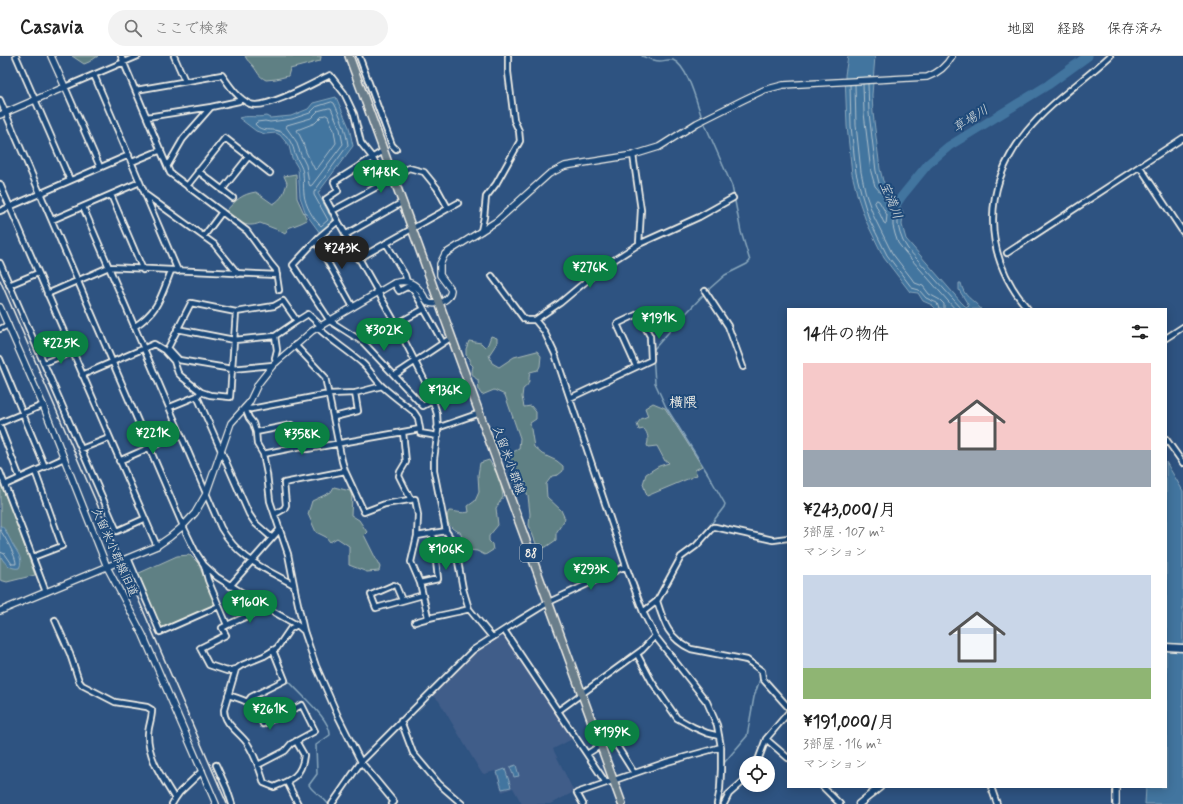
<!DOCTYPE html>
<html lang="ja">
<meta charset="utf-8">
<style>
:root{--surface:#fff;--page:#f2f2f2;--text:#222;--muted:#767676;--line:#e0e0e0;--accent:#0b8043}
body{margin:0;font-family:Mynerve,"Klee One",sans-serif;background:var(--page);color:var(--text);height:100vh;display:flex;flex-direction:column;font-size:15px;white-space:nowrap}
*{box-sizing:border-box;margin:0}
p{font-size:13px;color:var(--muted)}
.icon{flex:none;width:22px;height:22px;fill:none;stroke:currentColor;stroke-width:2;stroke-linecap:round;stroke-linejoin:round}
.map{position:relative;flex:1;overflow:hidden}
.side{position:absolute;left:787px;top:252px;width:380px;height:480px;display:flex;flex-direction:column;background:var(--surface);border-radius:0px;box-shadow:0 2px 10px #0003}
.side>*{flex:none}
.fabs{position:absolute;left:739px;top:700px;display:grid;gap:8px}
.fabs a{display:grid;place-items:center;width:36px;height:36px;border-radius:50%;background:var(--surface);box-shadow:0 2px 10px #0003;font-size:20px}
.price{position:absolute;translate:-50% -34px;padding:0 9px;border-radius:14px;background:var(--accent);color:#fff;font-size:13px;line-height:26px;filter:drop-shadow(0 1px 2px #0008)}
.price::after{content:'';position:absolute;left:50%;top:24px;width:12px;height:9px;margin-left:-6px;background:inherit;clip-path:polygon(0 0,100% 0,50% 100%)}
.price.selected{background:#222;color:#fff}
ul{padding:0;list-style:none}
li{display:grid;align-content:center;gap:8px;height:212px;padding:0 16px}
li span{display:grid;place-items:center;height:124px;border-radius:0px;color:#555}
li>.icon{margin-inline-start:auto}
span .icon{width:72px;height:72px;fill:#fffc;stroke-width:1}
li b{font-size:17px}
h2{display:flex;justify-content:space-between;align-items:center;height:48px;padding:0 16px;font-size:17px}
header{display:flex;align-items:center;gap:24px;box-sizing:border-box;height:56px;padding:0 20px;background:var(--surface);border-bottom:1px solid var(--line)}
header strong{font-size:19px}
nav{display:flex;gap:22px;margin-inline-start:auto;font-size:14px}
.search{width:280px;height:36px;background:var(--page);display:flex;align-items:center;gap:10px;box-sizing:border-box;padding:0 14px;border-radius:22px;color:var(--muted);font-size:15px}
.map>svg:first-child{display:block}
.built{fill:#415d89}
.green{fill:#5e8084;stroke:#a9b8b6}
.water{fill:#42759f;stroke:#89a7bc}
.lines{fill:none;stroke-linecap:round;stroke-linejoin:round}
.shore{stroke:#adbfcb;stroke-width:1}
.stream{stroke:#89a7bc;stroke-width:1.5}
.river{stroke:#42759f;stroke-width:9}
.minor-casing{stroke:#f4f1e8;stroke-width:8}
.tertiary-casing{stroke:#f4f1e8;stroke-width:8}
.secondary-casing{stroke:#f4f1e8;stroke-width:9}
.primary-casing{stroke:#f4f1e8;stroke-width:10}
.minor{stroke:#1f4a7a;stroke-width:4.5}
.tertiary{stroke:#1f4a7a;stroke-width:5.5}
.secondary{stroke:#1f4a7a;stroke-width:6}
.primary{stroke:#6b7e8b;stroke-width:7}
.rail{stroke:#f4f1e8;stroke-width:1.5}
.labels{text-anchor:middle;stroke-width:4;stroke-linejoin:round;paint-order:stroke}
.shield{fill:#1f4a7a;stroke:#b4bfc7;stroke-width:1}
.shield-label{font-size:11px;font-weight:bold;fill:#f4f1e8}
.street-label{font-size:12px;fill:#f4f1e8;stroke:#1f4a7a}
.water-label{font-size:13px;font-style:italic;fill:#d9dedd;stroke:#1f4a7a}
.quarter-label{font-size:14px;font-weight:bold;fill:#f4f1e8;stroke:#1f4a7a}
</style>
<header>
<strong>Casavia</strong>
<div class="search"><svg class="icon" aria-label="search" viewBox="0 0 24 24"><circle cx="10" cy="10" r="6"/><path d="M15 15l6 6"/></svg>ここで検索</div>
<nav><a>地図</a><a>経路</a><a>保存済み</a></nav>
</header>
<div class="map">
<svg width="1183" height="748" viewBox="0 0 1183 748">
<rect width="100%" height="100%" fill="#2e5381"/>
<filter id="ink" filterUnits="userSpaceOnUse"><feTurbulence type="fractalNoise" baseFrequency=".025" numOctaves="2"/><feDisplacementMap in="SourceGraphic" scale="8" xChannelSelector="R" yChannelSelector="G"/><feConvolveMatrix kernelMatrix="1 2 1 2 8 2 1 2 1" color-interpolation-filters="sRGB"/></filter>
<g filter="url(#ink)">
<path class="built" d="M503,578L505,579L574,682L553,693L573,734L572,737L550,748H522L513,732L502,736L495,715L484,718L481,716L439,645L432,638L476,596Z"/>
<path class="green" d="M72,0H98L89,6L84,8Z
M245,0H321V1L320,5L290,13L288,20L276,23L266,24C258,20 258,16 253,10C250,6 247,5 245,0Z
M296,118L297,142L307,164L301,167L288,172L285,178L278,174L260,167C245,173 237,165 226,155C236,144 242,138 256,136L273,148C282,143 284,137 287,127L284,120Z
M491,280L497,282V287L489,299L492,307L499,311L514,301L537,295L541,300L540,310L538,314L530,316C528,324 531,328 523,333L522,341L524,351L531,350L536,356V363L530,367L534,391L542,398L557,405L563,410V415L558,419L552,420L546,428L547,441L561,454L565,463L556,477V484L546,491L538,493L529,469L530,458L528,440L525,432L526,427L523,424L519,429H515L512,425V411L510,404L511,397L519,393L520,382L505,339L494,334L482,339L479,335L478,324C472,320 471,317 473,310L470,307V303L466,299V293L469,285L481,287L485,291L488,288Z
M653,347L665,352L702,410L695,414L697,419L647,440L643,428L646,418L659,410L669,407L667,405H665L657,390L648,391L647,389C649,384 648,377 644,373L639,374L637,368L641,363L648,360L645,352Z
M489,404L500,423L503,441L496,452L498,469L489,480V485L492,488L493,494L485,499L477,495L461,493L459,491L462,481L460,476C450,474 444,464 449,455C456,455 461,458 469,456L468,450L475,445L479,436L478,419L480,407Z
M0,427L20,474L21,481L35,519L7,526L0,524Z
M334,431L350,435L352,441L351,459L359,464L367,476L364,479L380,511L379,515L367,516L349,509V490L337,482L330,486L326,481L316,476L308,458L312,445L331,436Z
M190,499L198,507L215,547L213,550L163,572L160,571L137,518L177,500Z"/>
<path class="water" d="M848,0H875L872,39L873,57L880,113L883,125L890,134L903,156L902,169L906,183L961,246L965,250L968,251L969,250L959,234V227H961C964,242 972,242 981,253H936L932,249L923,245L918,237L910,236L884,202L866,165L858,142L852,118L847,70L845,19Z
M336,41L349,71L353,90L318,137L333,165L320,177L306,158L300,141L298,112L292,102L289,90L280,79L276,77L265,78L256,75L239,62C248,59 256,62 266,60L270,62L291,60L308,53L313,47Z
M1166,406L1183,435V748H1145L1146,731H1166Z
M0,469C6,473 7,478 11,485C14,493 25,502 19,512C11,514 2,506 0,498C0,493 0,475 0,469Z
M516,709L519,720L514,721L510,711Z
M505,713L511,731L502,733L497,716Z"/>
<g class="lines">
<path class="shore" d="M863,28L864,57L871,116L875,130L883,139L893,158V170L895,178L898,187L905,196L955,253
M868,28L869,57L876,115L879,127L887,137L898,156V169L900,177L903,185L908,193L962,253
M850,29L851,70L856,117L862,140L869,163L887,199L912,232L919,234L926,242L937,247L939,253
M855,29L856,69L861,116L866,139L874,161L892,197L915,227L923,230L929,238L940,244L944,248V253
M332,46L334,47C341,61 346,74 348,89L314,136V139L328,164L321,170C313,163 305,149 304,138C303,131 304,124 303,117C302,110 298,106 296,100C294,97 294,92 292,89C281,64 264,81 255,68L257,66L265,65L270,66L292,63L310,57L316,51Z
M329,52H331L340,73L343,88L312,129L310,130L309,128L306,109L301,99L296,85L286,71L287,69L311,62L318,55Z
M326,59L328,60L334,74L336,87L317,113L315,114L306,96L302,84L297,74L315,67L322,60Z
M877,144L879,145L887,159L886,168L884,167L875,147Z
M0,474C4,479 17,502 16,508H12L5,498L0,496"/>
<path class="stream" d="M642,0C647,2 655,5 660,5C664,5 669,3 673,4C688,10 697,48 702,62
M700,483L724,451L725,448L708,418L666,351L655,327L653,297L654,293L675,269L708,234L725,219L747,208L750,205L741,176L732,130L704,66
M655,545L677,504
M655,548C660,561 663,574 673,583
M683,591L690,594
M277,596C280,605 282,616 287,623C297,636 331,663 330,679L316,689L317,718L309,729C313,737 323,740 328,748
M699,597L733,603
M721,738L723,731L724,707L747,680L754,641L760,623V618C754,612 748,608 740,605"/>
<path class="river" d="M891,156L902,140L928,108L949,90L1048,29L1088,0"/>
<g class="minor-casing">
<path id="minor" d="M16,0L70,124
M121,0L170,117L247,175L271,208L276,214L279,234
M174,0L185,25
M359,0L386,73L392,89L396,93
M94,19L178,215
M136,34L222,19C229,29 238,43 250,48C266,54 314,27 330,19L344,37L354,58L361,87L372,101L386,126L332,155
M0,44L183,470L195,495L204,509L217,521L265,551L297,569L304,575
M147,61L211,51
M383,95L334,126L338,135L326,143L338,165L319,181L293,209L330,265L363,286L423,350L432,345
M633,99L641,154L639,188
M132,106L161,94
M168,109L183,83L211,51L239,45L241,42
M100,111L65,31L138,0
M1140,111L1183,176
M198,115L233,142
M393,121L409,112L424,116L437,132L448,152
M0,128L157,490
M187,130L225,82L270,117
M222,134L249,100
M111,139L143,214
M146,139L214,188L238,218
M83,151L221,472C240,504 264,512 294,529
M0,155L129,99
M52,164L140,126
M338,165L396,268L430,335L437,358L438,374L434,403V415L446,475L455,489L463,533L469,553L492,581
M481,175L484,161L486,141L496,128L520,85L519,75L514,64L508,16V0
M345,179L403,146
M204,180L222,156
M316,185L353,251
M386,187L405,219L407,226
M1007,197L1183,82
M358,203L458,147
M0,207L117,475L144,463
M492,220L524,263L527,264H535L560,247L603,211L639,188L699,161L733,142
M394,227L399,235L407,231L413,233L443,287
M9,229L38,217
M705,235L728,270L743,311
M47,238L109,211L277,219
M1028,253C982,199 981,131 1027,75C1051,46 1083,25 1110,0
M236,256L191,247L168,292L179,304L232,313L273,309
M535,264L544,275L555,298L626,510L643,556L655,580L707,646L717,669L721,691V713L720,733L717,748
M134,271C159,255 161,240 171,215
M318,272C331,284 347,294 361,306C370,313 375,324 383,331C393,340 404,348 414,356L418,362L420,373
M0,273L8,269
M177,273L234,284L275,280L277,294L275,302L276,306
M275,280L297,265
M1166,282L1183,271
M363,286L424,253
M295,289L325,321L342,405L345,415L364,456L385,448L415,443L418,459L417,480L411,506L420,527L428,561
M0,303L45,411
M44,307L72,296
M82,319L154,288L164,294L174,305L178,317L182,321L201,336L197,340L249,458L255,467L272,482
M395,319L452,281
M201,336L210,339L230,341L236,256L274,250L283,245L297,265L308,258L321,270
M570,342L651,304L650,280L638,258L617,268L636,310
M170,351L197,340
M245,352L249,362L253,367L256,376L257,388L263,398L267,418L270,445L288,498L296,539L304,575L316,610L338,660L361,706L394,746L392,748
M245,352L251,353L329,338L355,337L382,330
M334,361L358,355L355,337
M0,367L43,349
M0,371L20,422
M437,372L480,357
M256,376L291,369
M403,376L420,373V377L438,380
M1166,383L1183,407
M81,393L109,382
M263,398L302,390L307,393L403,376L406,406L400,416L399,420L411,444
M119,405L180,378
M0,416L46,536
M5,429L64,402
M275,458L284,453L286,449L284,427L345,415
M417,480L446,475
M33,501L62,490L35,415
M128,502L160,576L219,550
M204,509L208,524L227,569
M420,527L438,523L433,477
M230,530L280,473
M402,544L396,530L394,529L371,539L376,552L423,539
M657,545C664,567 668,582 691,593L747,604L762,615L763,623L788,651
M265,551C251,560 235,564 222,572L226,579L200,592L209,609L227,615L236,613L242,609L264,600L277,592L290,573L297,569
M643,556L657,545L681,501L696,490L713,471H715L773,484L788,482
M55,564L70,598L79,625L82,629L115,646L147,651L152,654C152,663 148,671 148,679C148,703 164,724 175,743L172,748
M415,566C433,560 451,558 469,553
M504,574L606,727
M637,598L652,626L677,662L693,671L707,677L719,680
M236,613L224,654C224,668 239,676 247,687C255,699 260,714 264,727L274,731C291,724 302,720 304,699L296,685
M228,639C251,646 253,646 263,668L302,649L315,675L291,688L285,695L258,709
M248,645L251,641L285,624L273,594
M558,655L642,594L655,580
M401,665L413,697L439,728L462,748
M766,683L788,702
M587,698L612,682L634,717
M757,707L766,683L788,657
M216,709L227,733L232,748
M287,726L298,748
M823,731L840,748
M991,731L997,748
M175,743L180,736L202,715
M332,748L361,706L473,594L518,565L549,546L626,510
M583,748L577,737L667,706L721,691
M724,748L729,738L746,723"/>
</g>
<g class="tertiary-casing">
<path id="tertiary" d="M0,59L65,31L51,0
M0,251L43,349L107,511L143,579L216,748
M0,555L157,490L170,481L183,470L195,457L206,438L231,367L249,347L258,328L273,309L312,275L394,227C407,223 416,227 423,239C425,242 426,245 429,247C438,250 450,244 451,234L440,219V208L445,198L497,165L549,118L565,110L633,99L659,91L697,67L743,44L764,34L783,29L927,21C938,17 946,11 952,0
M1116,748V731"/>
</g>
<g class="secondary-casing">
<path id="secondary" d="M1166,591L1183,592
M859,748L880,731"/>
</g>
<g class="primary-casing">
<path id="primary" d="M349,0L622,748"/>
</g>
<use href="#minor" class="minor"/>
<use href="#tertiary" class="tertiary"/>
<use href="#secondary" class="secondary"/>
<use href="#primary" class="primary"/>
<path class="rail" d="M0,224L227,748"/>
</g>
</g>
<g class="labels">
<rect class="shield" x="520" y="488" width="22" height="18" rx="3"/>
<g class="shield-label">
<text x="531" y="501">88</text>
</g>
<g class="street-label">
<text transform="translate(509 404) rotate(70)" y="4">久留米小郡線</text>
<text transform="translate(115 496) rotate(66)" y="4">久留米小郡線旧道</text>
</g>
<g class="water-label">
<text transform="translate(970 62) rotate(-32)" y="5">草場川</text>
<text transform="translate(892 144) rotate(68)" y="5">宝満川</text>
</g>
<g class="quarter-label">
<text x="683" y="351">横隈</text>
</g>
</g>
</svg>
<div class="fabs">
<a><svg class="icon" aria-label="locate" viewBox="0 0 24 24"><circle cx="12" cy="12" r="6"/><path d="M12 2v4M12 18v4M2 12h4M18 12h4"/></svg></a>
</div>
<b class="price" style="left:381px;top:138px">¥148K</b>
<b class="price selected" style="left:342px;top:214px">¥243K</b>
<b class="price" style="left:590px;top:233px">¥276K</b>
<b class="price" style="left:659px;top:284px">¥191K</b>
<b class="price" style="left:384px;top:296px">¥302K</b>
<b class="price" style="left:61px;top:309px">¥225K</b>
<b class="price" style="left:445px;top:356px">¥136K</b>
<b class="price" style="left:153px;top:399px">¥221K</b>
<b class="price" style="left:302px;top:400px">¥358K</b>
<b class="price" style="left:446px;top:515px">¥106K</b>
<b class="price" style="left:591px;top:535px">¥293K</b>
<b class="price" style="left:250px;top:568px">¥160K</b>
<b class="price" style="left:270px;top:675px">¥261K</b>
<b class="price" style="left:612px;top:698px">¥199K</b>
<section class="side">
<h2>14件の物件<svg class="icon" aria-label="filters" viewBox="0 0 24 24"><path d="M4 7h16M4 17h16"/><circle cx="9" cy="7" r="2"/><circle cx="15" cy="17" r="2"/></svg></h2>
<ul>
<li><span style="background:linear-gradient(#f6c9c9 70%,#9aa5b1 0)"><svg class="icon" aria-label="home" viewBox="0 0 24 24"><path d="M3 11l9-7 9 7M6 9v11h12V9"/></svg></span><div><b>¥243,000/月</b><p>3部屋 · 107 m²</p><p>マンション</p></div></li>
<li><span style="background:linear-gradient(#c9d6e8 75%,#8fb573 0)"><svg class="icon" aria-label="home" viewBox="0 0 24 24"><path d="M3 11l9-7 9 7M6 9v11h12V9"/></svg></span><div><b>¥191,000/月</b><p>3部屋 · 116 m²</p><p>マンション</p></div></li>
</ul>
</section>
</div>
